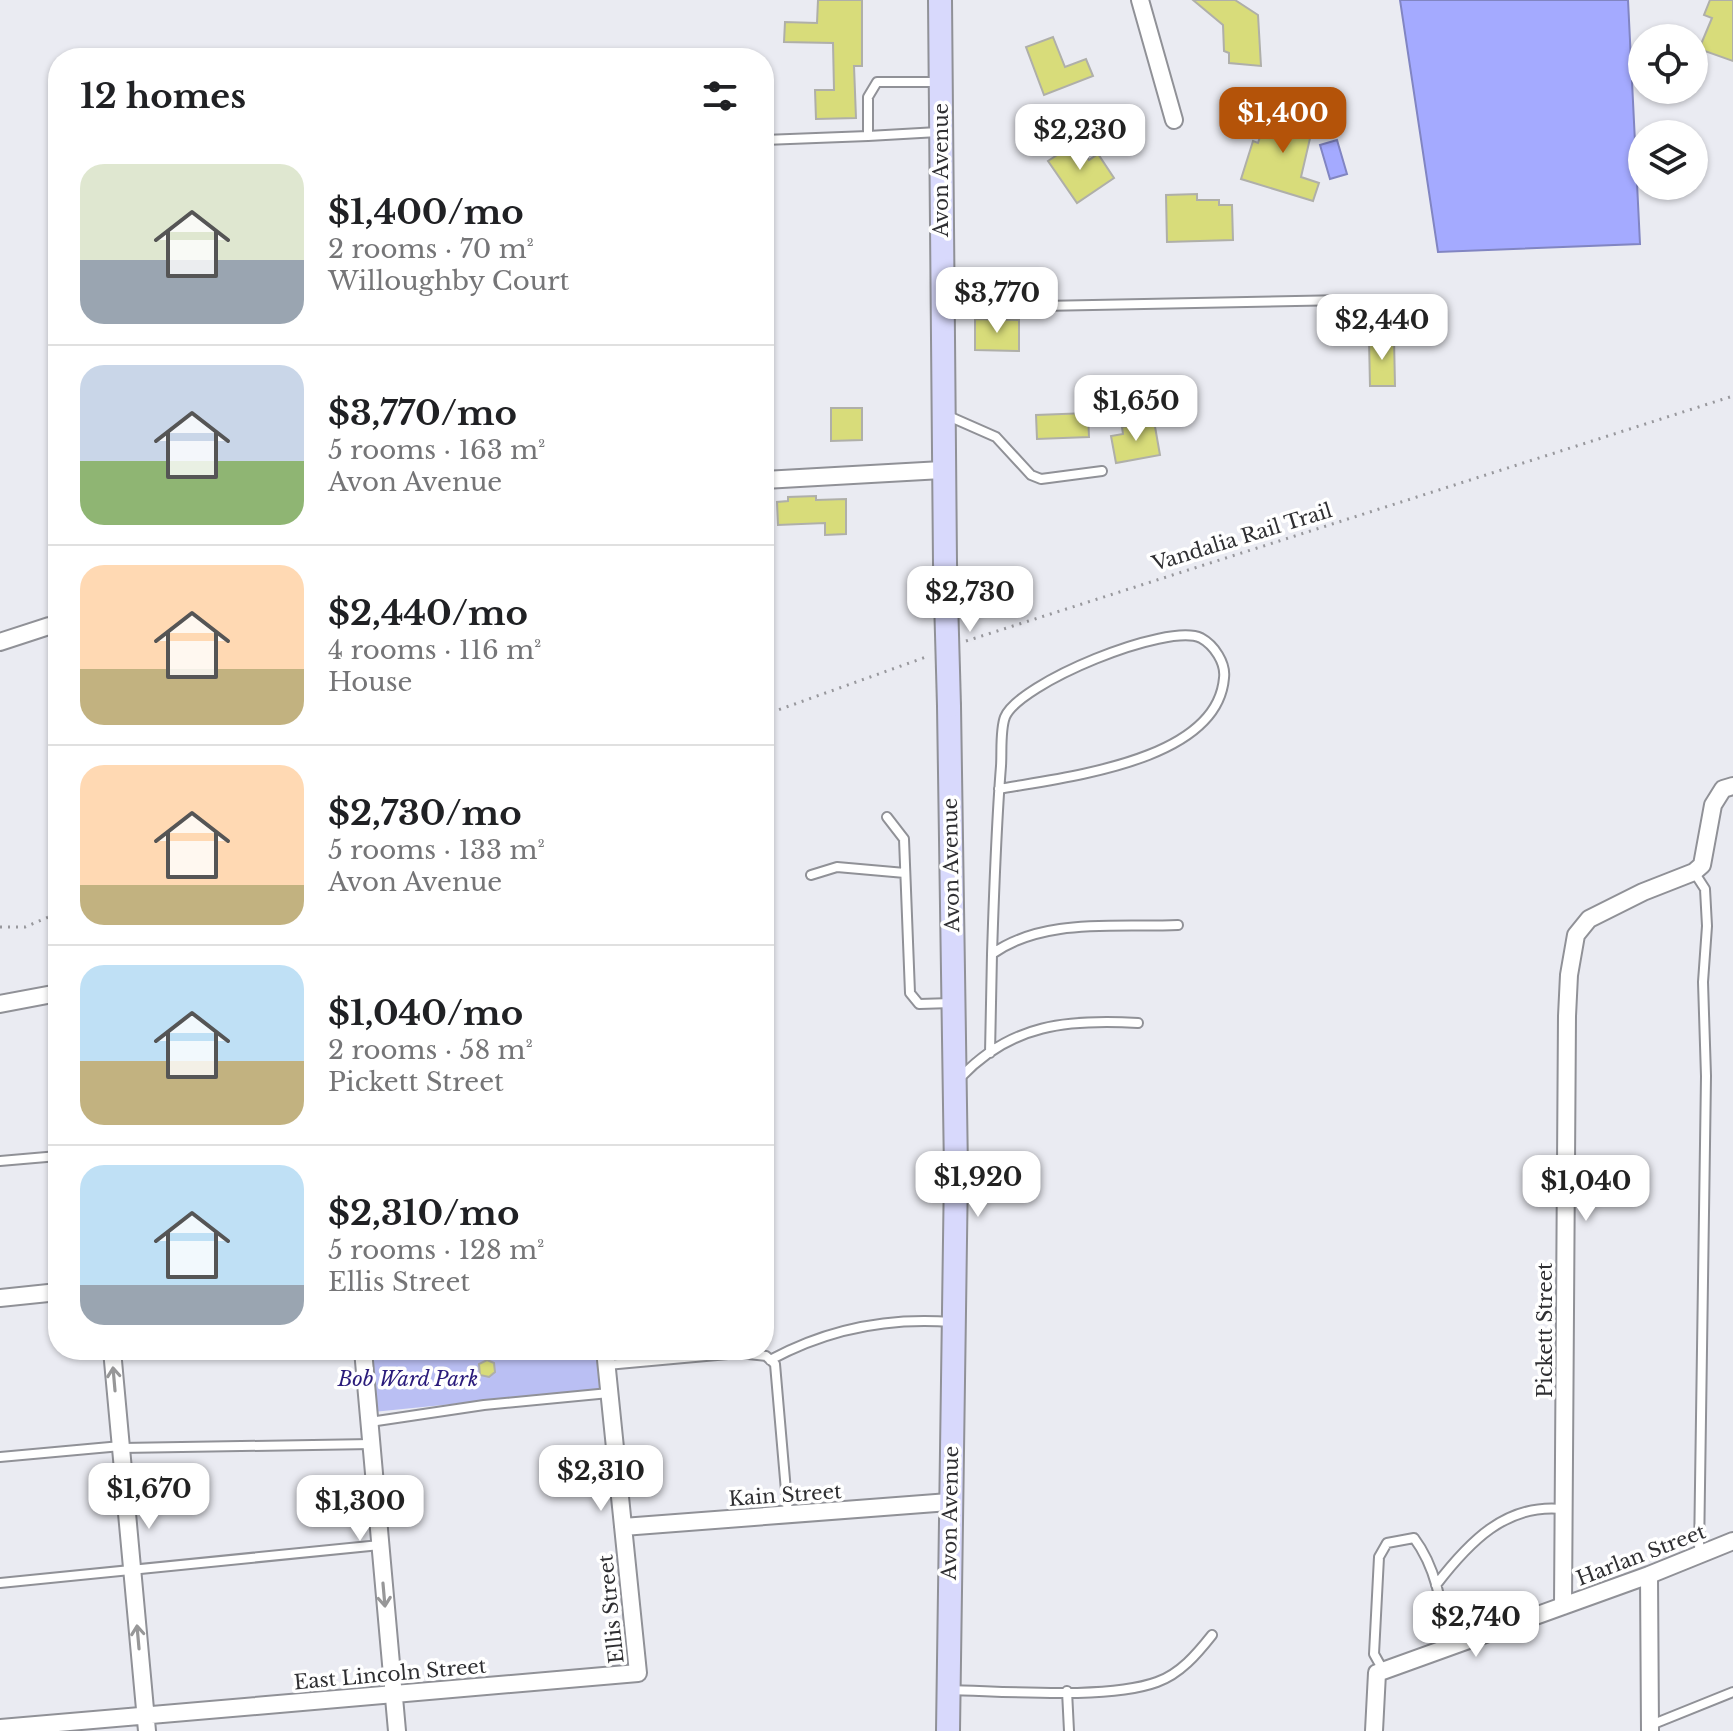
<!DOCTYPE html>
<meta charset="utf-8">
<style>
:root{--surface:#fff;--page:#f2f2f2;--text:#202124;--muted:#757577;--line:#e0e0e0;--accent:#b45309}
body{margin:0;font-family:"Libre Baskerville",serif;background:var(--page);color:var(--text);height:100vh;display:flex;flex-direction:column;font-size:30px;white-space:nowrap}
*{box-sizing:border-box;margin:0}
p{font-size:26px;color:var(--muted)}
.icon{flex:none;width:44px;height:44px;fill:none;stroke:currentColor;stroke-width:2;stroke-linecap:round;stroke-linejoin:round}
.map{position:relative;flex:1;overflow:hidden}
.sheet{position:absolute;left:48px;top:48px;width:726px;height:1312px;display:flex;flex-direction:column;background:var(--surface);border-radius:32px;box-shadow:0 2px 6px #0004}
.sheet>*{flex:none}
.buttons{position:absolute;left:1628px;top:24px;display:grid;gap:16px}
.buttons a{display:grid;place-items:center;width:80px;height:80px;border-radius:50%;background:var(--surface);box-shadow:0 2px 6px #0004;font-size:40px}
.price{position:absolute;translate:-50% -68px;padding:0 18px;border-radius:16px;background:#fff;color:#222;font-size:26px;line-height:52px;filter:drop-shadow(0 2px 4px #0008)}
.price::after{content:'';position:absolute;left:50%;top:48px;width:24px;height:18px;margin-left:-12px;background:inherit;clip-path:polygon(0 0,100% 0,50% 100%)}
.price.current{background:var(--accent);color:#fff}
ul{padding:0;list-style:none}
li{display:flex;align-items:center;gap:24px;height:200px;padding:0 32px}
li+li{border-top:2px solid var(--line)}
li span{display:grid;place-items:center;flex:none;width:224px;height:160px;border-radius:24px;color:#555}
li>.icon{margin-inline-start:auto}
span .icon{width:96px;height:96px;fill:#fffc;stroke-width:1}
li b{font-size:34px}
h2{display:flex;justify-content:space-between;align-items:center;height:96px;padding:0 32px;font-size:34px}
.map>svg:first-child{display:block}
.green{fill:#babff3}
.water{fill:#a4aaff;stroke:#8185c2;stroke-width:2}
.building{fill:#d8dc7a;stroke:#afafa9;stroke-width:2}
.lines{fill:none;stroke-linecap:round;stroke-linejoin:round}
.service-casing{stroke:#909197;stroke-width:12}
.minor-casing{stroke:#909197;stroke-width:20}
.secondary-casing{stroke:#909197;stroke-width:26}
.path{stroke:#98989d;stroke-width:3;stroke-dasharray:2 6;stroke-linecap:butt}
.service{stroke:#fff;stroke-width:8}
.minor{stroke:#fff;stroke-width:16}
.secondary{stroke:#d8d9fc;stroke-width:22}
.secondary-bridge-casing{stroke:#909197;stroke-width:26;stroke-linecap:butt}
.secondary-bridge{stroke:#d8d9fc;stroke-width:22}
.oneway{stroke:#979798}
.labels{text-anchor:middle;stroke-width:7;stroke-linejoin:round;paint-order:stroke}
.street-label{font-size:20px;fill:#2f2f32;stroke:#fff}
.park-label{font-size:20px;font-style:italic;fill:#2a1b7b;stroke:#fff}
</style>
<div class="map">
<svg width="1733" height="1731" viewBox="0 0 1733 1731">
<rect width="100%" height="100%" fill="#eaebf2"/>
<path class="green" d="M369,1350H605L610,1388L373,1412Z"/>
<path class="water" d="M1400,0H1628L1640,244L1438,252Z
M1337,140L1347,174L1330,179L1320,145Z"/>
<path class="building" d="M818,0H862V66H854L856,118L816,119L815,90H834L833,43L784,42L785,22L817,23Z
M1193,0H1235L1258,15L1261,66L1229,63V53L1224,51L1223,25Z
M1710,0H1733V61L1699,49L1712,18L1704,15Z
M1053,37L1065,67L1086,59L1093,76L1044,95L1026,47Z
M1276,105L1315,117L1301,177L1319,183L1313,201L1241,179L1253,141L1258,143L1265,122L1271,124Z
M1077,142L1089,160L1098,154L1114,178L1077,203L1048,161Z
M1197,194V200H1219V205H1232L1233,240L1167,242L1166,195Z
M975,319L1019,320V351L975,350Z
M1394,338L1395,386H1370L1369,339Z
M831,408H862V440L831,441Z
M1088,413L1089,437L1037,439L1036,415Z
M1154,421L1160,455L1116,463L1111,436L1123,434L1122,427Z
M816,496V500L846,499V534L825,535V523L778,525L777,502L788,501V497Z
M487,1360L494,1363L495,1372L489,1377L480,1375L479,1364Z"/>
<g class="lines">
<g class="service-casing">
<path id="service" d="M938,132L868,136V97L877,82H940
M764,140L868,136
M946,308L1347,300C1367,302 1379,303 1383,324
M946,415L996,437L1031,475L1041,479L1102,471
M887,817L904,839L910,993L919,1004L952,1003
M1694,872L1705,889L1707,926L1703,982L1706,1076L1699,1554
M811,875L837,867L905,873
M992,954C994,891 996,828 1001,766C1002,752 1000,730 1005,717C1019,683 1167,622 1201,638C1214,645 1226,663 1224,678C1217,762 1064,777 999,789
M990,1053L992,954C1044,917 1117,928 1178,925
M961,1077C1011,1024 1068,1019 1138,1023
M0,1161L58,1156
M770,1360C827,1329 888,1317 952,1322
M607,1365L739,1353L766,1356L775,1364L788,1514
M370,1422L484,1405L609,1393
M122,1448L372,1444
M0,1457L121,1446
M0,1583L380,1545
M1436,1585C1469,1542 1506,1503 1563,1509
M1383,1670L1374,1654L1379,1557L1387,1543L1414,1538C1438,1570 1442,1609 1448,1648
M949,1690C1003,1691 1108,1700 1157,1682C1180,1674 1197,1654 1212,1635
M1067,1691L1069,1731
M1651,1725L1733,1692"/>
</g>
<g class="minor-casing">
<path id="minor" d="M1140,0L1174,120
M764,480L942,470
M0,642L49,626
M0,1004L58,993
M0,1298L58,1292
M112,1350L147,1731
M363,1350L397,1731
M623,1527L949,1502
M1649,1575L1650,1731
M1563,1606L1567,1016L1569,975L1576,935L1589,919L1643,892L1694,872L1702,865L1713,805L1723,789L1733,786
M0,1728L638,1673L605,1350
M1374,1731L1377,1673L1649,1575L1733,1541"/>
</g>
<g class="secondary-casing">
<path id="secondary" d="M940,0L945,563
M948,1731L956,1171L949,706"/>
</g>
<path class="path" d="M966,641L1733,396
M764,715L926,657
M0,927H25L58,913"/>
<use href="#service" class="service"/>
<use href="#minor" class="minor"/>
<use href="#secondary" class="secondary"/>
<g class="secondary-bridge-casing">
<path id="secondary-bridge" d="M945,563L949,706"/>
</g>
<use href="#secondary-bridge" class="secondary-bridge"/>
</g>
<defs><path id="oneway-shaft" d="M-6 0H5M1.5-3L5.5 0L1.5 3" fill="none" stroke-width="1.6" stroke-linecap="round" stroke-linejoin="round" transform="scale(2)"/></defs>
<g class="oneway">
<use href="#oneway-shaft" transform="translate(114 1379) rotate(-95)"/>
<use href="#oneway-shaft" transform="translate(384 1595) rotate(85)"/>
<use href="#oneway-shaft" transform="translate(138 1637) rotate(-95)"/>
</g>
<g class="labels">
<g class="street-label">
<text transform="translate(941 170) rotate(-90)" y="7">Avon Avenue</text>
<text transform="translate(1242 537) rotate(-17)" y="7">Vandalia Rail Trail</text>
<text transform="translate(951 865) rotate(-91)" y="7">Avon Avenue</text>
<text transform="translate(1545 1330) rotate(-90)" y="7">Pickett Street</text>
<text transform="translate(785 1495) rotate(-4)" y="7">Kain Street</text>
<text transform="translate(950 1513) rotate(-89)" y="7">Avon Avenue</text>
<text transform="translate(1641 1555) rotate(-21)" y="7">Harlan Street</text>
<text transform="translate(611 1609) rotate(-96)" y="7">Ellis Street</text>
<text transform="translate(390 1674) rotate(-5)" y="7">East Lincoln Street</text>
</g>
<g class="park-label">
<text x="408" y="1386">Bob Ward Park</text>
</g>
</g>
</svg>
<div class="buttons">
<a><svg class="icon" aria-label="locate" viewBox="0 0 24 24"><circle cx="12" cy="12" r="6"/><path d="M12 2v4M12 18v4M2 12h4M18 12h4"/></svg></a>
<a><svg class="icon" aria-label="layers" viewBox="0 0 24 24"><path d="M12 4l9 5-9 5-9-5zM3 14l9 5 9-5"/></svg></a>
</div>
<b class="price current" style="left:1283px;top:155px">$1,400</b>
<b class="price" style="left:1080px;top:172px">$2,230</b>
<b class="price" style="left:997px;top:335px">$3,770</b>
<b class="price" style="left:1382px;top:362px">$2,440</b>
<b class="price" style="left:1136px;top:443px">$1,650</b>
<b class="price" style="left:970px;top:634px">$2,730</b>
<b class="price" style="left:978px;top:1219px">$1,920</b>
<b class="price" style="left:1586px;top:1223px">$1,040</b>
<b class="price" style="left:601px;top:1513px">$2,310</b>
<b class="price" style="left:149px;top:1531px">$1,670</b>
<b class="price" style="left:360px;top:1543px">$1,300</b>
<b class="price" style="left:1476px;top:1659px">$2,740</b>
<section class="sheet">
<h2>12 homes<svg class="icon" aria-label="filters" viewBox="0 0 24 24"><path d="M4 7h16M4 17h16"/><circle cx="9" cy="7" r="2"/><circle cx="15" cy="17" r="2"/></svg></h2>
<ul>
<li><span style="background:linear-gradient(#dfe7d0 60%,#9aa5b1 0)"><svg class="icon" aria-label="home" viewBox="0 0 24 24"><path d="M3 11l9-7 9 7M6 9v11h12V9"/></svg></span><div><b>$1,400/mo</b><p>2 rooms · 70 m²</p><p>Willoughby Court</p></div></li>
<li><span style="background:linear-gradient(#c9d6e8 60%,#8fb573 0)"><svg class="icon" aria-label="home" viewBox="0 0 24 24"><path d="M3 11l9-7 9 7M6 9v11h12V9"/></svg></span><div><b>$3,770/mo</b><p>5 rooms · 163 m²</p><p>Avon Avenue</p></div></li>
<li><span style="background:linear-gradient(#ffd9b3 65%,#c2b280 0)"><svg class="icon" aria-label="home" viewBox="0 0 24 24"><path d="M3 11l9-7 9 7M6 9v11h12V9"/></svg></span><div><b>$2,440/mo</b><p>4 rooms · 116 m²</p><p>House</p></div></li>
<li><span style="background:linear-gradient(#ffd9b3 75%,#c2b280 0)"><svg class="icon" aria-label="home" viewBox="0 0 24 24"><path d="M3 11l9-7 9 7M6 9v11h12V9"/></svg></span><div><b>$2,730/mo</b><p>5 rooms · 133 m²</p><p>Avon Avenue</p></div></li>
<li><span style="background:linear-gradient(#bfe0f5 60%,#c2b280 0)"><svg class="icon" aria-label="home" viewBox="0 0 24 24"><path d="M3 11l9-7 9 7M6 9v11h12V9"/></svg></span><div><b>$1,040/mo</b><p>2 rooms · 58 m²</p><p>Pickett Street</p></div></li>
<li><span style="background:linear-gradient(#bfe0f5 75%,#9aa5b1 0)"><svg class="icon" aria-label="home" viewBox="0 0 24 24"><path d="M3 11l9-7 9 7M6 9v11h12V9"/></svg></span><div><b>$2,310/mo</b><p>5 rooms · 128 m²</p><p>Ellis Street</p></div></li>
</ul>
</section>
</div>
